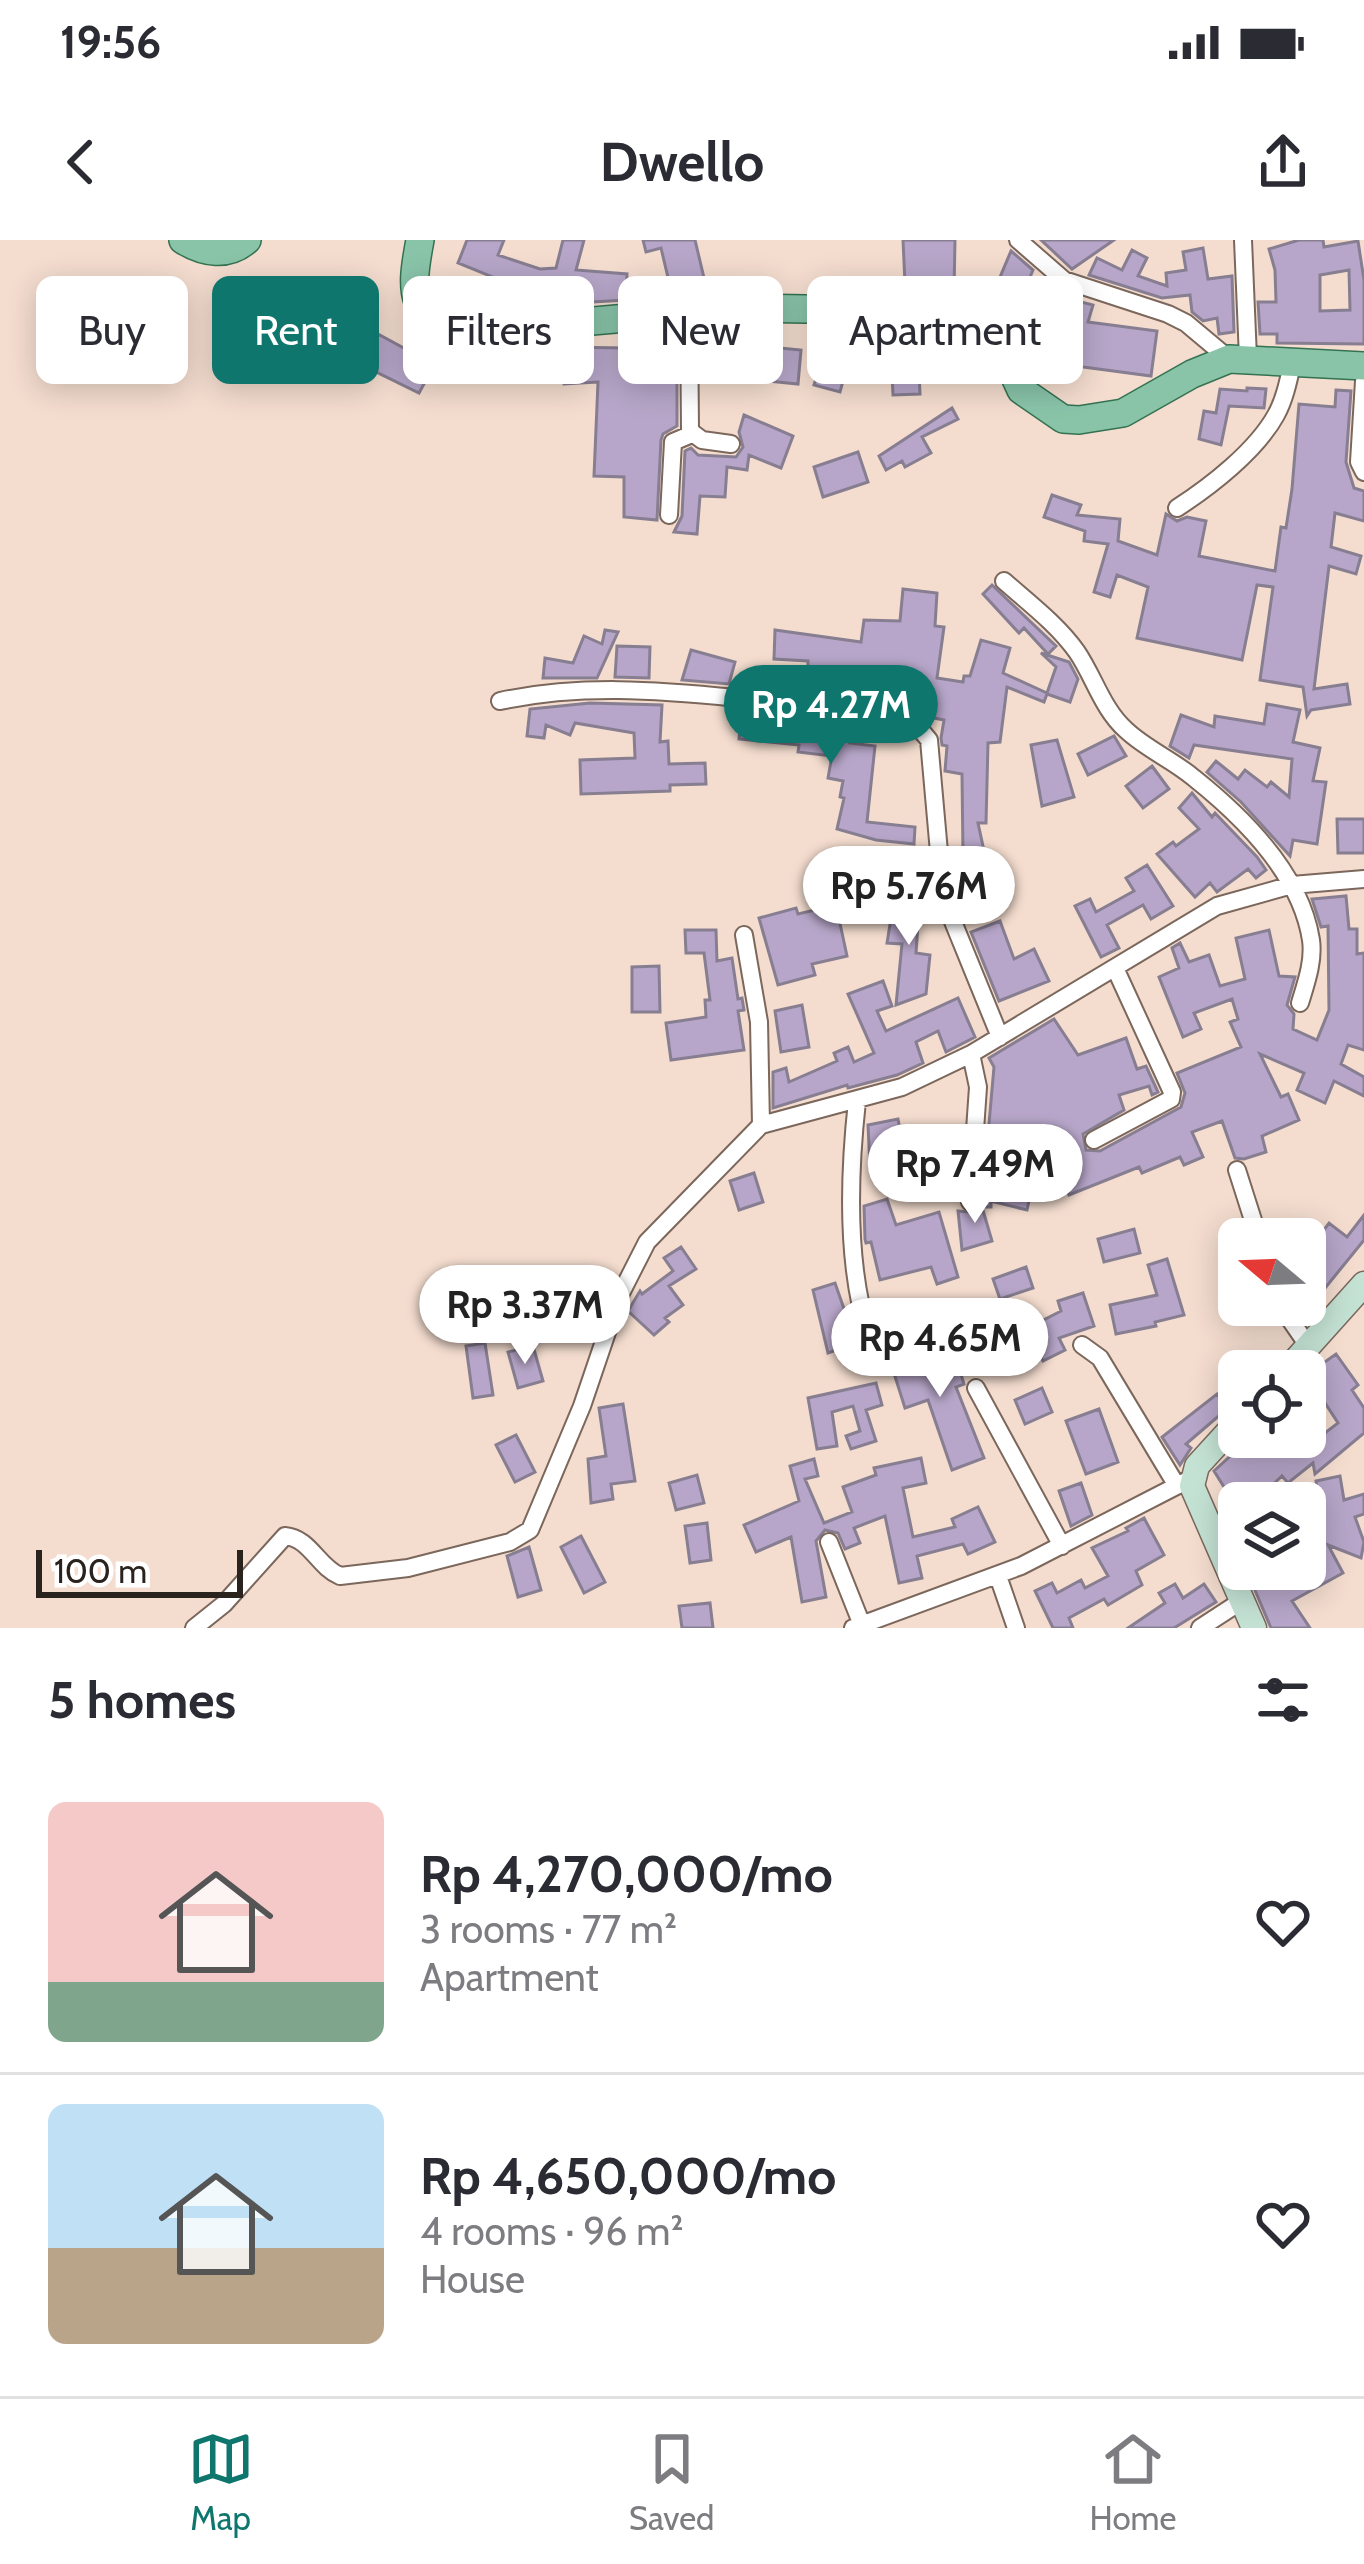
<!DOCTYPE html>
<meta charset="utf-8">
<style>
:root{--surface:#fff;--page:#f7f7f7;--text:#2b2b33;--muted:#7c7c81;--line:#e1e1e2;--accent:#0f766e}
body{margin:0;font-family:Cabin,sans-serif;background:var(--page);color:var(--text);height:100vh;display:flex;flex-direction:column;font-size:45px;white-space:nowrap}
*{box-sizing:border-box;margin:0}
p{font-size:39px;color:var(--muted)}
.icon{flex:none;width:66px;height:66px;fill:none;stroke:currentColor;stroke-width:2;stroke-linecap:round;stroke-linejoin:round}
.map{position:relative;height:1388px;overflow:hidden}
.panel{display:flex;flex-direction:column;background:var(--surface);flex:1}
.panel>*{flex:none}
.hud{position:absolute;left:36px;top:36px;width:1293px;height:108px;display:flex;gap:24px}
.needle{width:78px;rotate:289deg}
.buttons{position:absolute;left:1218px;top:978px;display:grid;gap:24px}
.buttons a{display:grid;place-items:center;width:108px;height:108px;border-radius:18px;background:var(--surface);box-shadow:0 6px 30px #0003;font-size:60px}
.scale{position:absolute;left:36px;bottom:30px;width:207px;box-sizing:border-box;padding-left:12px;border:6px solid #2a221d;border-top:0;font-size:33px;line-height:42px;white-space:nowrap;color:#2a221d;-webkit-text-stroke:9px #fff;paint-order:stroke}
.price{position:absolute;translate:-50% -102px;padding:0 27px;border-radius:42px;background:#fff;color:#222;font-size:39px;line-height:78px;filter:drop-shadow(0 3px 6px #0008)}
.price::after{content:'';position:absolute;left:50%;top:72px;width:36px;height:27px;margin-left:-18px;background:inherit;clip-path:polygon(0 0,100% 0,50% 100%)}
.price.active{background:var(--accent);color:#fff}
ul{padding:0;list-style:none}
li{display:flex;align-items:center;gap:36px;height:300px;padding:0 48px}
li+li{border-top:3px solid var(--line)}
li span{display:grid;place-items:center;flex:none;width:336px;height:240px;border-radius:18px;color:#555}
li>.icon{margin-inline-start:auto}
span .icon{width:144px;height:144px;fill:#fffc;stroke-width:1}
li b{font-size:51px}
h2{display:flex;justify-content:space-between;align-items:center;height:144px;padding:0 48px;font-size:51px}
.chip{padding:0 42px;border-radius:18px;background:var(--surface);box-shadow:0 6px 30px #0003;font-size:42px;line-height:108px}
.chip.active{background:var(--accent);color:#fff}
.status{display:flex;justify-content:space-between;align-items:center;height:84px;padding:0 60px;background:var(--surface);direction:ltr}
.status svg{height:33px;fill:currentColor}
header{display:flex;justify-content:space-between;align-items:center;height:156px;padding:0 48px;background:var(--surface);font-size:54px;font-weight:700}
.tabs{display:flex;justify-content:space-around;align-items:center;height:168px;border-top:3px solid var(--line);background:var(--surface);font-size:33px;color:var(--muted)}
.tabs a{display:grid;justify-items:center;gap:6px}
.tabs .active{color:var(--accent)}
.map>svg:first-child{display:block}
.building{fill:#b7a6c9;stroke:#877e91;stroke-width:3;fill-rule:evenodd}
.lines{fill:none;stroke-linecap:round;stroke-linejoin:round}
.street-casing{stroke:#7b675b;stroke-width:20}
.secondary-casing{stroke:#7b675b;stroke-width:27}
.primary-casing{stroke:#347252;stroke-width:30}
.street{stroke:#fff;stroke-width:16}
.secondary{stroke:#c4e2d4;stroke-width:24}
.primary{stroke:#89c4a9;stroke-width:27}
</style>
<div class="status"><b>19:56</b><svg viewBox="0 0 49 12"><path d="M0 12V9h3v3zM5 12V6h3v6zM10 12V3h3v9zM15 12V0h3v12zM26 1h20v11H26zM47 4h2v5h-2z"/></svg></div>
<header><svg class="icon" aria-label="back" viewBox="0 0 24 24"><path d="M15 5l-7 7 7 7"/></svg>Dwello<svg class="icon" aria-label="share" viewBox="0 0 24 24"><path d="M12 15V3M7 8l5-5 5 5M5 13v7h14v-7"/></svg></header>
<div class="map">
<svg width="1364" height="1388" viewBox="0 0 1364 1388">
<rect width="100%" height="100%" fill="#f4ddcf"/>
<path class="building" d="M467,0H504L498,15L540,29L556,28L563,0H584L576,30L627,34L626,60L575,63L537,59V55L458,23Z
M643,0H695L704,38L670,46L661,8L646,12Z
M903,0H955L954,52L926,53V43L905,44Z
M1041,0H1114L1072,29Z
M1299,0H1323L1324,7L1358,1L1364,40V104L1277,103V94H1260L1258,62H1276L1275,30L1269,9ZM1349,30L1350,70L1320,71V35Z
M1203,8L1208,39L1232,36L1234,92L1219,94L1217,78L1203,81L1192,72L1190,55L1162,58L1089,35L1097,18L1122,30L1132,10L1147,18L1138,36L1167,46L1166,33L1186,30L1183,12Z
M1011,11L1033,30L1021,59L995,49Z
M1062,57L1093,65L1088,82L1157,91L1151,136L1038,121L1044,76L1056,78Z
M378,94L413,113L416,109L437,120L419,153L362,125Z
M666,97L665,117H677V186L663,194L661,200L657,280L624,277V237L594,236L598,142L564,144L559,107L628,108V99Z
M770,107L801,110L798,144L767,141Z
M918,110L920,154L893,155L891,111Z
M824,112L849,119L840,152L814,145Z
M1247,148L1266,149L1264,168L1229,166L1221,205L1199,199L1204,171L1216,173L1220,149L1247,151Z
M1336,150L1351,151L1346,222L1354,248L1364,251V281L1335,273L1331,307L1361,316L1356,334L1329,326L1314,449L1347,444L1350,464L1311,470L1307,476L1303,447L1260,440L1273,347L1257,345L1242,420L1137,398L1148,347L1117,335L1110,357L1094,352L1108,304L1084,301L1085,291L1044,277L1052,255L1081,265L1077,275L1120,279L1118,301L1157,315L1166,274L1177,281L1187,277L1206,281L1199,316L1275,331L1281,287L1286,288L1292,249L1299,164L1335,167Z
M952,168L958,179L922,197L931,213L905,227L902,221L886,230L879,216Z
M744,175L793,196L781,228L749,215L747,230L727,227L725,257L700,256L697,294L674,292L682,276L685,211L691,208L698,215L736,217L743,207L739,192Z
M858,212L868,242L823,257L814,227Z
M992,345L1056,406L1048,414L1024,388L1019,393L983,354Z
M903,349L937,353L935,386L944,387L937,438L963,442L964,436H970L981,400L1010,408L1003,433L1047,453L1056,427L1041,413L1069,422L1078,439L1070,462L1047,454L1044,462L1007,447L1000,502L988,503L986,583H978L989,634L956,641L952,618L963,616L962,534L945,531L947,506L942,505L941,498L944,480L807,453L808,421L774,419L775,390L861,402L864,380L900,381ZM856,434L892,438L886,460L854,456Z
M605,390L618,392L597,438H543L545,418L573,423L584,396L602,404Z
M617,406L650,407L649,438L615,437Z
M691,410L735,422L729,444L682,440Z
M590,463L662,465L660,502L668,501L669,524L705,523L706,544L670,545V551L581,554L580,520L635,518L634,493L575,483L570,495L546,485L544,498L527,496L530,469Z
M1267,464L1300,470L1293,502L1320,508L1313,541L1326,542L1317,604L1293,600L1290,616L1241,562L1207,532L1216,521L1238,539L1245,530L1267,547L1271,542L1289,557L1292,519L1194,505L1189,518L1170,506L1181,475L1214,487L1215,476L1264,484Z
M742,471L852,485L850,503L875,506L867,582L915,587L914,604L876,600L837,589L844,558L840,557L843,541L828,538L832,516L798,512L799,505L739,499Z
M1114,496L1126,516L1088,535L1078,514Z
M1057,500L1074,557L1042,566L1031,505Z
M1152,526L1169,549L1143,568L1126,546Z
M1192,553L1212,577L1215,573L1257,617L1266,630L1256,638L1248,629L1217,652L1210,643L1195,657L1157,614L1173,602L1176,606L1199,589L1179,568Z
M1337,579H1364V613H1338Z
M1147,625L1173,666L1151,679L1143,665L1107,685L1119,708L1101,717L1075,666L1090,659L1096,672L1134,651L1126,638Z
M895,653L920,657L916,713L930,715L926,754L896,765L902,704L887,703Z
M1346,656L1349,689H1357V714L1364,713V810L1348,805L1341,824L1364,837V856L1334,841L1325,863L1297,850L1304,833L1260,814L1281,857L1288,854L1299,880L1262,896L1266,912L1244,919L1235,918L1222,881L1192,892L1203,917L1184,925L1180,917L1142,933L1139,927L1069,955L1064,940L1074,935L1065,913L1041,923L1051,944L1031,951L1027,970L994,962L1001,933L985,929L994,827L989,818L1054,779L1078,815L1126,798L1137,829L1146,826L1158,852L1152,855L1149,846L1119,855L1124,870L1083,894L1086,910L1100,911L1181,867L1185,853L1177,833L1241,807L1230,782L1238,779L1232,759L1194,773L1201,789L1183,797L1159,737L1179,728L1172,708L1180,703L1189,722L1209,715L1220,746L1245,739L1236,698L1269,690L1279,736L1295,737L1287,765L1294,774L1293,789L1317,800L1329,770L1328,686L1321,687L1312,659Z
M836,665L847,716L812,724L815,735L778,745L759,678L796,668L798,674Z
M1000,681L1014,719L1034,709L1049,741L999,761L971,692Z
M685,690H716L717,721L732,718L738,759L742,758L744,770L738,771L744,810L671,820L666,783L706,777L705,760H710L704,713H686Z
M659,726L660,772H632V727Z
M883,741L892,766L877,771L886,791L958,758L975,797L946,812L938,791L916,802L923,823L897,835L848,848L847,845L773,868V832L786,828L789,842L837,821L834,813L848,807L854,822L874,813L848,754Z
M802,765L809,807L781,812L775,771Z
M898,879L906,921L870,928L868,885Z
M754,933L763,962L739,970L730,941Z
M983,956H991V967H982L992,1001L962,1010L958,971L977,973Z
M887,959L896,985L939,972L958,1037L937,1044L931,1027L880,1040L871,1002L866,1003L865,999L864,966Z
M1364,975V1000L1317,1058L1305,1047V1015L1329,983L1347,997Z
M1134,989L1140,1013L1104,1022L1098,999Z
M681,1007L696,1029L669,1046L683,1065L665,1078L669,1082L654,1095L628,1071L640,1051L642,1054L673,1031L664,1018Z
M1167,1019L1184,1075L1155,1082L1156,1086L1116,1094L1110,1065L1157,1055L1148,1025Z
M1026,1027L1033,1048L1000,1059L993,1039Z
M835,1043L856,1103L828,1113L813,1050Z
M1083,1053L1094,1086L1059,1098L1065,1110L1043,1121L1026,1089L1061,1071L1058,1061Z
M942,1095L951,1127L958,1125L964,1144L956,1147L984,1218L952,1230L928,1160L905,1168L892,1127L925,1116L921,1101Z
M485,1103L493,1155L473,1158L466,1106Z
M533,1106L543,1141L518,1148L508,1112Z
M1336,1114L1358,1145L1352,1150L1364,1168V1193L1315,1234L1313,1223L1288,1243L1282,1236L1263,1254L1259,1250L1236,1266L1214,1231L1251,1197H1305V1188L1316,1200L1338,1183L1325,1163L1305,1178V1159L1322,1145L1312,1131Z
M876,1143L882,1165L866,1170L876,1201L851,1209L846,1196L860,1191L853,1166L832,1172L837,1206L817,1209L808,1158Z
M1042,1148L1052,1172L1025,1184L1015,1160Z
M1217,1154L1228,1168L1186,1204L1191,1208L1180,1225L1162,1197Z
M623,1164L635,1241L611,1244L613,1259L591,1263L588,1219L606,1216L599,1168Z
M1099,1169L1118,1222L1086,1234L1066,1181Z
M516,1195L535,1232L515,1242L496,1205Z
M921,1218L926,1243L903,1248L913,1297L955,1287L952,1279L978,1267L995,1302L968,1314L963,1304L917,1316L922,1338L899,1343L885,1276L854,1288L860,1303L845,1309L838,1293L825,1290L816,1301L826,1357L802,1362L791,1297L756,1312L744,1285L799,1261L790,1226L814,1219L818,1236L805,1239L824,1283L852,1272L843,1247L876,1235L874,1228Z
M697,1235L704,1263L676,1270L669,1243Z
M1340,1236L1344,1260L1364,1254V1274L1355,1277L1364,1302L1361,1318L1328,1305L1343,1333L1292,1361L1310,1388H1271L1246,1329L1305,1331L1322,1323L1319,1293L1309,1296L1305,1279L1320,1273L1316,1241Z
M1081,1243L1092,1275L1071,1286L1059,1251Z
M1144,1278L1164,1315L1136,1331L1142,1345L1108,1365L1104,1359L1069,1378L1073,1388H1053L1035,1351L1052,1343L1057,1353L1081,1340L1085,1348L1108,1336L1092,1308L1128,1291L1126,1288Z
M707,1283L711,1320L690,1323L685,1286Z
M581,1296L605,1342L584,1353L561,1307Z
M529,1307L541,1350L518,1357L507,1316Z
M1175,1344L1183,1358L1204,1344L1216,1362L1174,1388H1128L1165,1363L1159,1353Z
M710,1363L713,1388H682L679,1366Z"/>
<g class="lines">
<g class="street-casing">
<path id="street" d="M1018,0L1064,40L1168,74L1186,83L1229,119
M1243,0L1248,118
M689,71L690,191L702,200L731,204
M1364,141L1359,222L1364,232
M1177,268C1211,246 1256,211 1276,175C1285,159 1289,138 1293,120
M669,275L673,202L692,194
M1004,341C1029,363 1058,385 1077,412C1094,437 1103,470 1126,490C1146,509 1173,520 1194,538C1243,577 1301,635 1311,700C1314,721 1306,743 1300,763
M500,461C580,444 657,450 737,458C797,464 861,470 919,488L929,500L943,657L1000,797
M744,695L759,782L761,885
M857,861C849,934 846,1026 869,1096
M1094,900L1171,859L1172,852L1115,728
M1237,930L1259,999
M970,962L978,847L971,814
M1280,1065L1309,1107
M1082,1105L1100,1118L1177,1246
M976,1148L1062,1306
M829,1302L862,1385
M998,1336L1016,1388
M194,1388L224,1364L285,1296C310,1298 318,1327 340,1336L408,1328L510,1302L530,1290L582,1166L619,1057L647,1002L761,885L902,847L971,814L1217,666L1292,645L1364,639
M853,1388L1021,1326L1192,1238
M1200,1388L1243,1360"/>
</g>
<g class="secondary-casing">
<path id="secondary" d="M1286,1131L1364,1044
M1239,1180L1197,1226L1192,1246L1254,1388"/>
</g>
<g class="primary-casing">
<path id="primary" d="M183,0C204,13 228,17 247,0
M420,0C410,53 408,80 469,92L740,68L923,71L960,75L995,93L1021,150L1063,179L1079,180L1123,173L1192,134L1229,119L1364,126"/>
</g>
<use href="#street" class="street"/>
<use href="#secondary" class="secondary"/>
<use href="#primary" class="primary"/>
</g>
</svg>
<div class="buttons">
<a><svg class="needle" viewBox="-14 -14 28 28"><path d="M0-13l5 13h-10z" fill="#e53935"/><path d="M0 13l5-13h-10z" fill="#7c7c81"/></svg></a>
<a><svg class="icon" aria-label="locate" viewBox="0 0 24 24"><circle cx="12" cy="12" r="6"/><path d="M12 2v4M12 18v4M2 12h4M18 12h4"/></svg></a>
<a><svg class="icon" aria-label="layers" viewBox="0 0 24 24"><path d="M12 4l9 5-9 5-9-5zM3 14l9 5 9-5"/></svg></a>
</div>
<div class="scale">100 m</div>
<b class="price active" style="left:831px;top:527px">Rp 4.27M</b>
<b class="price" style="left:909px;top:708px">Rp 5.76M</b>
<b class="price" style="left:975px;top:986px">Rp 7.49M</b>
<b class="price" style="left:525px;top:1127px">Rp 3.37M</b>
<b class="price" style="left:940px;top:1160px">Rp 4.65M</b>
<div class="hud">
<a class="chip">Buy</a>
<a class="chip active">Rent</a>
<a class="chip">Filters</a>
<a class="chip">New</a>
<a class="chip">Apartment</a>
</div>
</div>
<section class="panel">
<h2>5 homes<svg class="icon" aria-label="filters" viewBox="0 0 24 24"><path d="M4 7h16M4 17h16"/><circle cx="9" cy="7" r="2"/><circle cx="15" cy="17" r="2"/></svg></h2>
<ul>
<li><span style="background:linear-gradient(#f6c9c9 75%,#7fa58c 0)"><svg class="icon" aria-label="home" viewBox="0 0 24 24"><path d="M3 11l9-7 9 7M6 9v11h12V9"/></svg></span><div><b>Rp 4,270,000/mo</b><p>3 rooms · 77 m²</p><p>Apartment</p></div><svg class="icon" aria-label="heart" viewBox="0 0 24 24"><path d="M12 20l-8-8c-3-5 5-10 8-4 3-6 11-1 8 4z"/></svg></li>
<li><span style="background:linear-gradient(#bfe0f5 60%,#b9a48a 0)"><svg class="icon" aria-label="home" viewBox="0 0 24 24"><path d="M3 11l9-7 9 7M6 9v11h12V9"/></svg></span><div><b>Rp 4,650,000/mo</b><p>4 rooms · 96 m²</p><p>House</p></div><svg class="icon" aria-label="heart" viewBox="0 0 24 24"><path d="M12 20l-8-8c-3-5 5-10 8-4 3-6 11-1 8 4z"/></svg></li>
</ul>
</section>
<nav class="tabs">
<a class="active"><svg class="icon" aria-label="map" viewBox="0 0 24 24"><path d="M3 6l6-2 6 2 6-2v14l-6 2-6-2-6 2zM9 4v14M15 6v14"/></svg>Map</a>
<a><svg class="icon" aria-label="saved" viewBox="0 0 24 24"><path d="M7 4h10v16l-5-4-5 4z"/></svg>Saved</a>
<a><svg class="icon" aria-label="home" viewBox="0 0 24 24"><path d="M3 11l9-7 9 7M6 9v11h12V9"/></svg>Home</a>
</nav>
